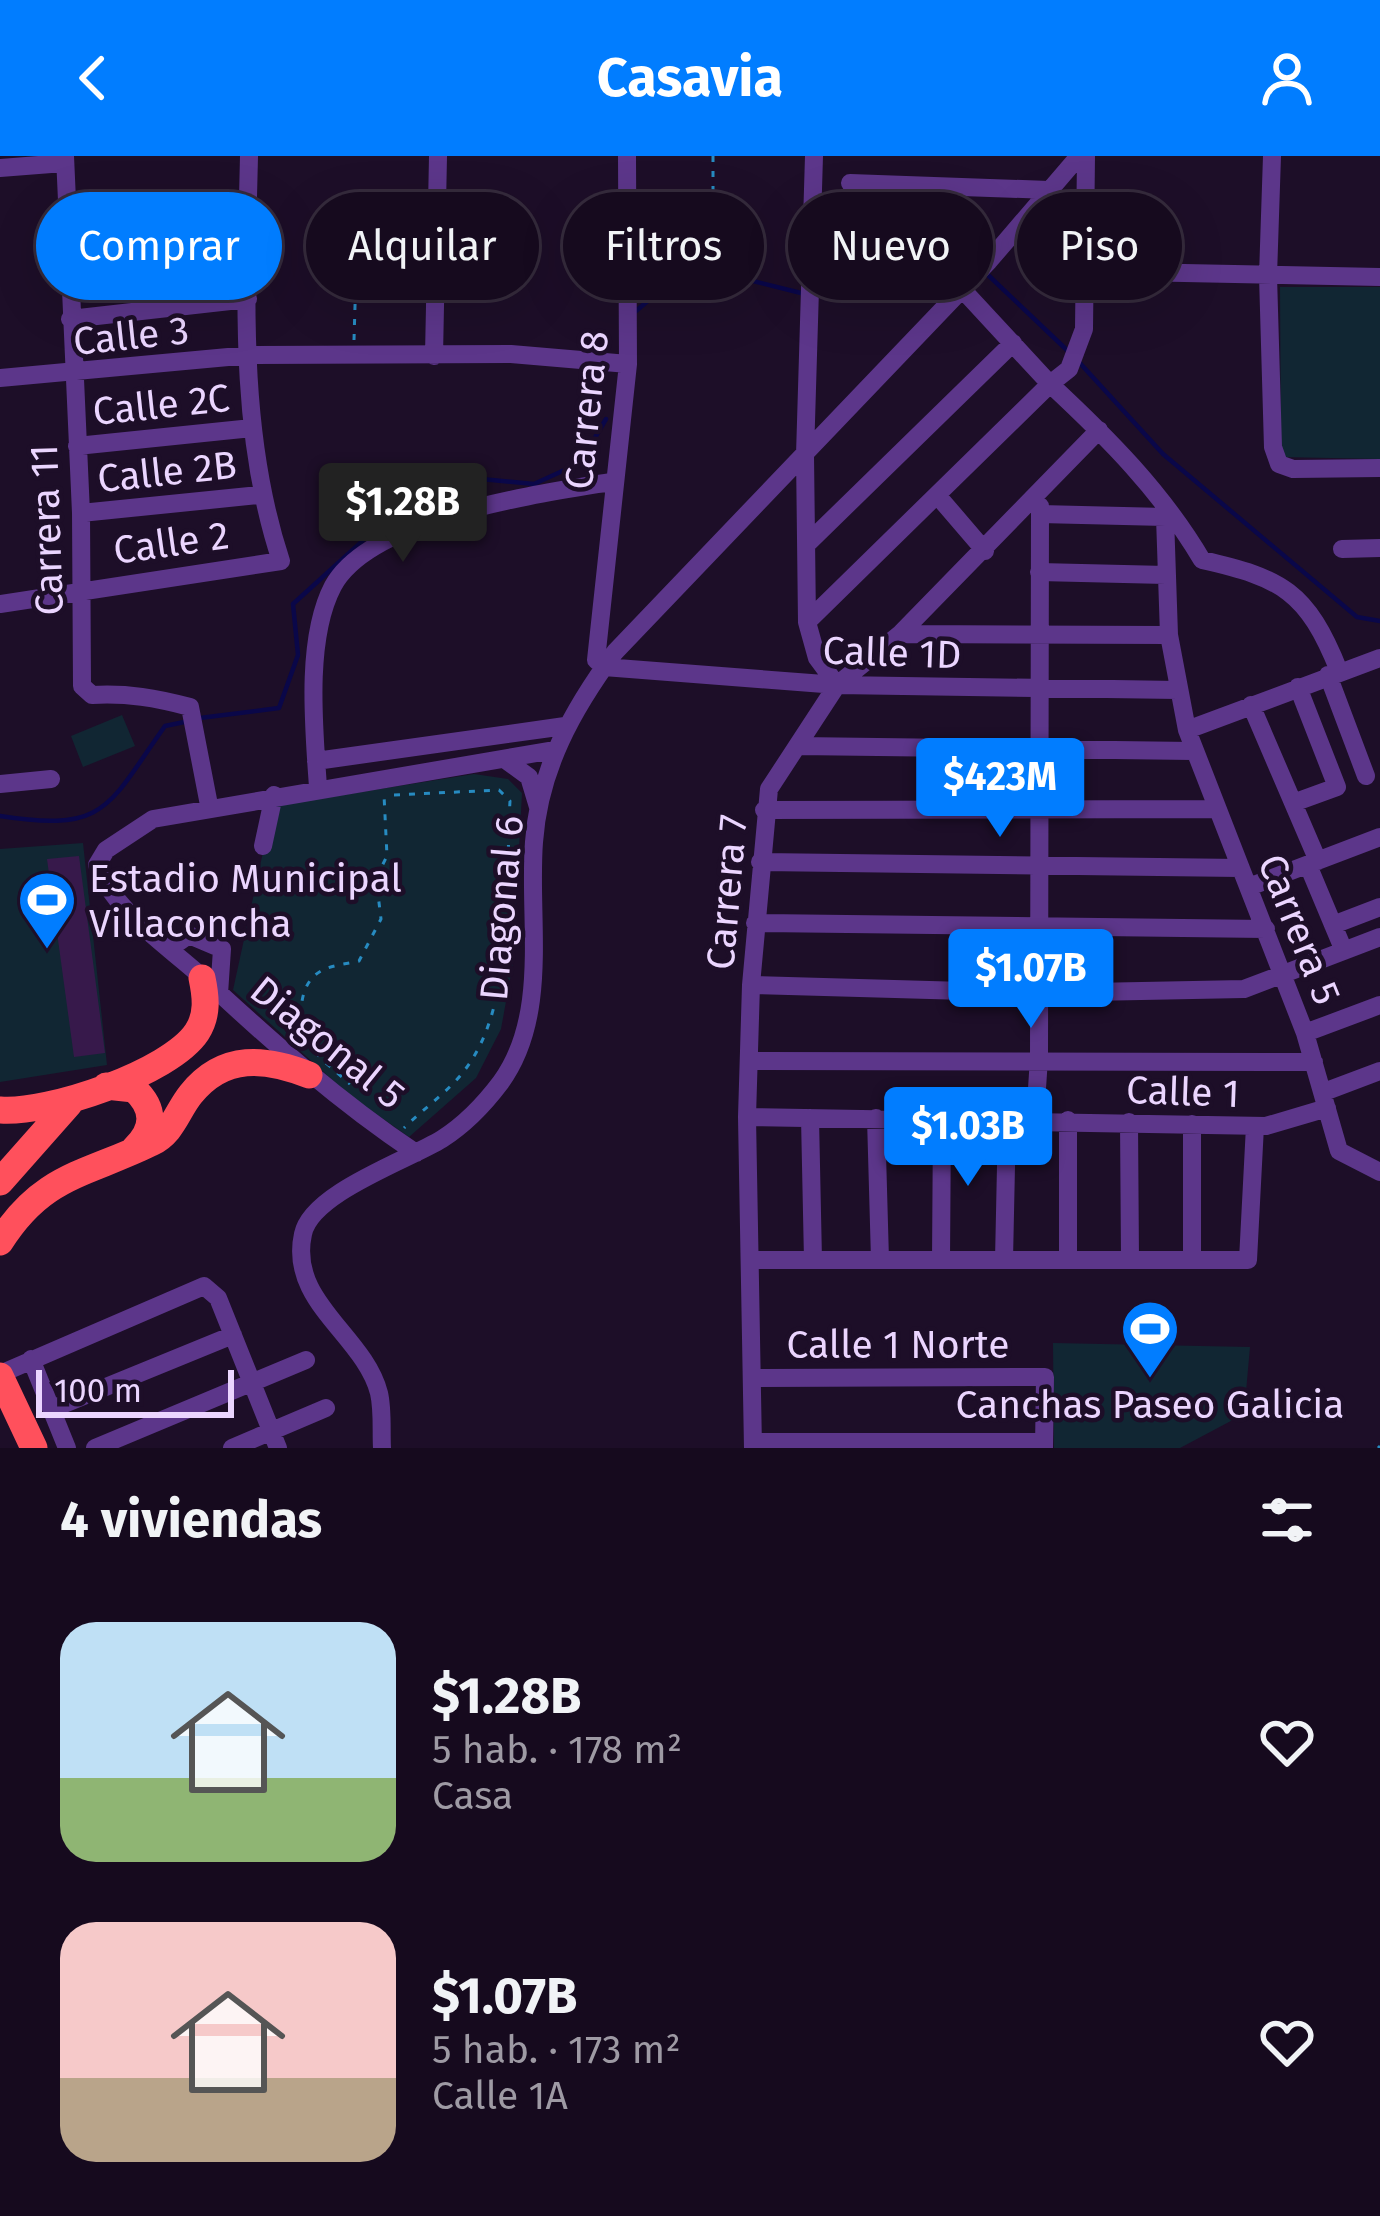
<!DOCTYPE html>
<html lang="es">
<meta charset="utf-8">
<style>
:root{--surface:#160a1e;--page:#23182b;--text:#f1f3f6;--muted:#9e9aa4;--line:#352b3c;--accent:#017dff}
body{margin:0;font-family:"Fira Sans",sans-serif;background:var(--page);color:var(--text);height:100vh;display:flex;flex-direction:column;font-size:45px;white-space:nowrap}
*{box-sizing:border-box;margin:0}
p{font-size:39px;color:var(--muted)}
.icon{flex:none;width:66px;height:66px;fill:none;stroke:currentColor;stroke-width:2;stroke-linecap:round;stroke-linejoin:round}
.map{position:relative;height:1292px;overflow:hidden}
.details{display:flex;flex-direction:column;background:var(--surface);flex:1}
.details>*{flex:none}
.banner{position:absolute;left:36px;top:36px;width:1308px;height:108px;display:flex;gap:24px}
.scale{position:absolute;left:36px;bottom:30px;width:198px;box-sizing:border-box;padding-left:12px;border:6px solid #ebd5ff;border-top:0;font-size:33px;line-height:42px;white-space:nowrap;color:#ebd5ff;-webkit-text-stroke:9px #1d0e28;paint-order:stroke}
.price{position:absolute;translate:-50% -102px;padding:0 27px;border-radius:12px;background:var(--accent);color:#fff;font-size:39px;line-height:78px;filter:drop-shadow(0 3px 6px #0008)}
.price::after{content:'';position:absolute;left:50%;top:72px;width:36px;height:27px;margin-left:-18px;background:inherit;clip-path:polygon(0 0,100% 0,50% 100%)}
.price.active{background:#222;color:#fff}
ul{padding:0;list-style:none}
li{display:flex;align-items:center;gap:36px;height:300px;padding:0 60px}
li span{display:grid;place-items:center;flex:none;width:336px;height:240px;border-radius:36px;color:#555}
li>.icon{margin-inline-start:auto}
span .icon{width:144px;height:144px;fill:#fffc;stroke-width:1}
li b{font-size:51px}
h2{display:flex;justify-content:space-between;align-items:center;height:144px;padding:0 60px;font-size:51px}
.pill{padding:0 42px;border-radius:54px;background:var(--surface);box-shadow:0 12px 48px #0002,0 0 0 3px var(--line);font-size:42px;line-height:108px}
.pill.active{background:var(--accent);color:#fff}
header{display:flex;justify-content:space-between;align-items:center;height:156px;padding:0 60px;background:var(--accent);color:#fff;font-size:54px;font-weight:700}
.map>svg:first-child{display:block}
.green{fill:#112633}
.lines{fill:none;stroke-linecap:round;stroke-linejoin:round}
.stream{stroke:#0a0749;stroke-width:4.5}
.building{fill:#37194b}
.path{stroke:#278bc1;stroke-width:3;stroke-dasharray:6 9;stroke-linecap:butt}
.minor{stroke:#5c368a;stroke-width:18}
.highway{stroke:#ff505c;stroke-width:27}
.labels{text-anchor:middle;stroke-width:9;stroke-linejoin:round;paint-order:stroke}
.street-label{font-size:39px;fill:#ebd5ff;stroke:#1d0e28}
.poi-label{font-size:39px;fill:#ebd5ff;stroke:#1d0e28;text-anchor:start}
</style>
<header><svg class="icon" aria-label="back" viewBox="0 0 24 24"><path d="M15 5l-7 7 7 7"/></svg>Casavia<svg class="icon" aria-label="person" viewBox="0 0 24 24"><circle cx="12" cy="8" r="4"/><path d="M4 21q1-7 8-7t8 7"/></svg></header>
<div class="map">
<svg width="1380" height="1292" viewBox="0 0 1380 1292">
<rect width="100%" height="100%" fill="#1d0e28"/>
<path class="green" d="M1280,131H1380V303L1281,301Z
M122,559L135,590L83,611L71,580Z
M474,618L508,623L522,637L513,807L501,873L476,922L409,981L349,939L233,834L273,650Z
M83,687L107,909L0,926V693Z
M1053,1187L1250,1191L1244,1258L1180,1292H1054Z"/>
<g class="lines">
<path class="stream" d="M987,118L1070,197
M818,139L871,137L930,81L963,93L979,110
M636,155L657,137L725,118L805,138
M1078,205L1163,298L1357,461L1380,465
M200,562L279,552L298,499L293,448L401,350L481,323L534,328L580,307L606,263
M0,660C107,677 108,650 165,570L189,565"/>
</g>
<path class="building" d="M79,700L105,897L74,901L47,703Z"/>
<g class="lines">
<path class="path" d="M713,0V51
M354,184L358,49
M394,639L499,634L510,645C505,726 516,849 464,915C448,936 423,953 404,972
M319,900C297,882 293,830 321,815C331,809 347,808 359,805L381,763L376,722L387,700L384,639
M326,907L350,928
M1378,1292L1380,1290"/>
<path class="minor" d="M65,0L81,357L82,530L92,539C128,537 156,542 190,551L209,649
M627,0L628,208L596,504L604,511L837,529L1178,534
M814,0L805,299L807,466L817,502L837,529
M1086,0L1084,173L1069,213L1050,228C1108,282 1162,336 1202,404C1282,422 1307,435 1339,515
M1272,0L1268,120L1273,291L1279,308L1293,313L1380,312
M0,12L64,7
M850,27L1049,34
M1083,115L1380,121
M70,163L248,143
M434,200L438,0
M0,222L250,199L511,198L628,208
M77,290L252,272
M937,339L985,395
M81,357L259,339
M1040,358L1165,361L1169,479L1187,574L1305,877L1339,995L1380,1016
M806,389L1013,187
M1342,393L1380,392
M1039,416L1166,419
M0,448L281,405C238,276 246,134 249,0
M807,466L1050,228L962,133
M900,478L1169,479
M1328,519L1366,620
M1251,549L1318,705
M1187,574L1380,502
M798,590L1193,595
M316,605L565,570
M507,605L529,621L538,651
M0,628L51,623
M318,631C314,573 305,483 333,430C371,361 538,338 611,326
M1293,647L1337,631L1298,531
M764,654L1215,653
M263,690L274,639
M760,706L1240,712
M1308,709L1344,795
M1249,731L1380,681
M755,767L1266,773
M1333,769L1380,751
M169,793L189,779L222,793L219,838
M751,829L1039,837L1244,833L1380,781
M1305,877L1380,849
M749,905L1314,906
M1324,936L1380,915
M747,961L1266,970L1327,952
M810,962L813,1104
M876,962L880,1104
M1035,963L1039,902L1040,350
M1129,966L1130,1104
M1192,968V1104
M416,997C338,945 271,885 203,822C167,789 114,756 97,709L106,694L153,663L554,594
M750,1104H1248L1255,970
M941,1104L942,962
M1004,1104L1007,963
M1068,1104V964
M31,1203L67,1292
M0,1218L204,1130L218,1142L278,1292
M752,1222L1045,1221L1044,1292
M52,1253L233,1179
M753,1286H1044
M95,1292L306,1204
M232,1292L326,1252
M382,1292C381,1275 383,1254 379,1237C364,1179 288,1146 303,1078C311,1037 408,1004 442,983C464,969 486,946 501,926C550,858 528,763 534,686C539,613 573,553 615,496L989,105L1079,0
M753,1292L747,961L751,829L769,633L837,529L900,478L1099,274"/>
<path class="highway" d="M106,930L134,933C155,952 155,973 135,992
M0,954C47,958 170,917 197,876C208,859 206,841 202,822
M0,1026L69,948
M0,1086C43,1018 86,1019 151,987C173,977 177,955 191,938C224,897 266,902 309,919
M0,1220L34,1292"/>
</g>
<defs>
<g id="stadium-pin" transform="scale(3)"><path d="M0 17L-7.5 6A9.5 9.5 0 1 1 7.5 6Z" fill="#017dff" stroke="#1d0e28"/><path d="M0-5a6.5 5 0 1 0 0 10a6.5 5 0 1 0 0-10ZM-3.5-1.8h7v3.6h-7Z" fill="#fff"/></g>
</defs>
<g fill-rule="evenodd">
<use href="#stadium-pin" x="47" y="744"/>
<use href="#stadium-pin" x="1150" y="1173"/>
</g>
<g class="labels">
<g class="street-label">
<text transform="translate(131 179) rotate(-6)" y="14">Calle 3</text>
<text transform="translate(161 248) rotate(-6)" y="14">Calle 2C</text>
<text transform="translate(586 254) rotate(-84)" y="14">Carrera 8</text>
<text transform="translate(167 315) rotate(-6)" y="14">Calle 2B</text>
<text transform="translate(46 374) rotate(-92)" y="14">Carrera 11</text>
<text transform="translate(171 386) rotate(-8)" y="14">Calle 2</text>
<text transform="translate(892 496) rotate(2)" y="14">Calle 1D</text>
<text transform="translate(726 736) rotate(-85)" y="14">Carrera 7</text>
<text transform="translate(501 752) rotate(-85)" y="14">Diagonal 6</text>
<text transform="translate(1300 773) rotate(68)" y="14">Carrera 5</text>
<text transform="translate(328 886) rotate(39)" y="14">Diagonal 5</text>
<text transform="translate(1183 935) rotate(2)" y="14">Calle 1</text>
<text x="898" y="1202">Calle 1 Norte</text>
</g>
<g class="poi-label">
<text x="89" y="736">Estadio Municipal<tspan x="89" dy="45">Villaconcha</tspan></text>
<text x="1150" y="1262" text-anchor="middle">Canchas Paseo Galicia</text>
</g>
</g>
</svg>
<div class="scale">100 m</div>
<b class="price active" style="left:403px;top:409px">$1.28B</b>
<b class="price" style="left:1000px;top:684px">$423M</b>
<b class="price" style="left:1031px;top:875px">$1.07B</b>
<b class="price" style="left:968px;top:1033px">$1.03B</b>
<div class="banner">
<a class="pill active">Comprar</a>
<a class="pill">Alquilar</a>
<a class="pill">Filtros</a>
<a class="pill">Nuevo</a>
<a class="pill">Piso</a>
</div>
</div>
<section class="details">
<h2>4 viviendas<svg class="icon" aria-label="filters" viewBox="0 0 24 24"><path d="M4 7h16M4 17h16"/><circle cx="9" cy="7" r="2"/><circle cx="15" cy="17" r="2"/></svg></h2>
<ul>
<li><span style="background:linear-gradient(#bfe0f5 65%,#8fb573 0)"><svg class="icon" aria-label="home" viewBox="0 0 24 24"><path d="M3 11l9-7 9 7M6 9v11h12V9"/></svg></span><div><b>$1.28B</b><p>5 hab. · 178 m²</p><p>Casa</p></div><svg class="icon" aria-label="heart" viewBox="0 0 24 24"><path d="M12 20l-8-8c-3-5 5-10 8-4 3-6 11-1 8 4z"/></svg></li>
<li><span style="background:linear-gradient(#f6c9c9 65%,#b9a48a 0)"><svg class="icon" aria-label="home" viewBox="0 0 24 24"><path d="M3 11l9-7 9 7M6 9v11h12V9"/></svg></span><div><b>$1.07B</b><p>5 hab. · 173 m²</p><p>Calle 1A</p></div><svg class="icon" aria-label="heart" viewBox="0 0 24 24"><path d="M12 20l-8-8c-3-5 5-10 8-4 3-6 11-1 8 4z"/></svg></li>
</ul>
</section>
